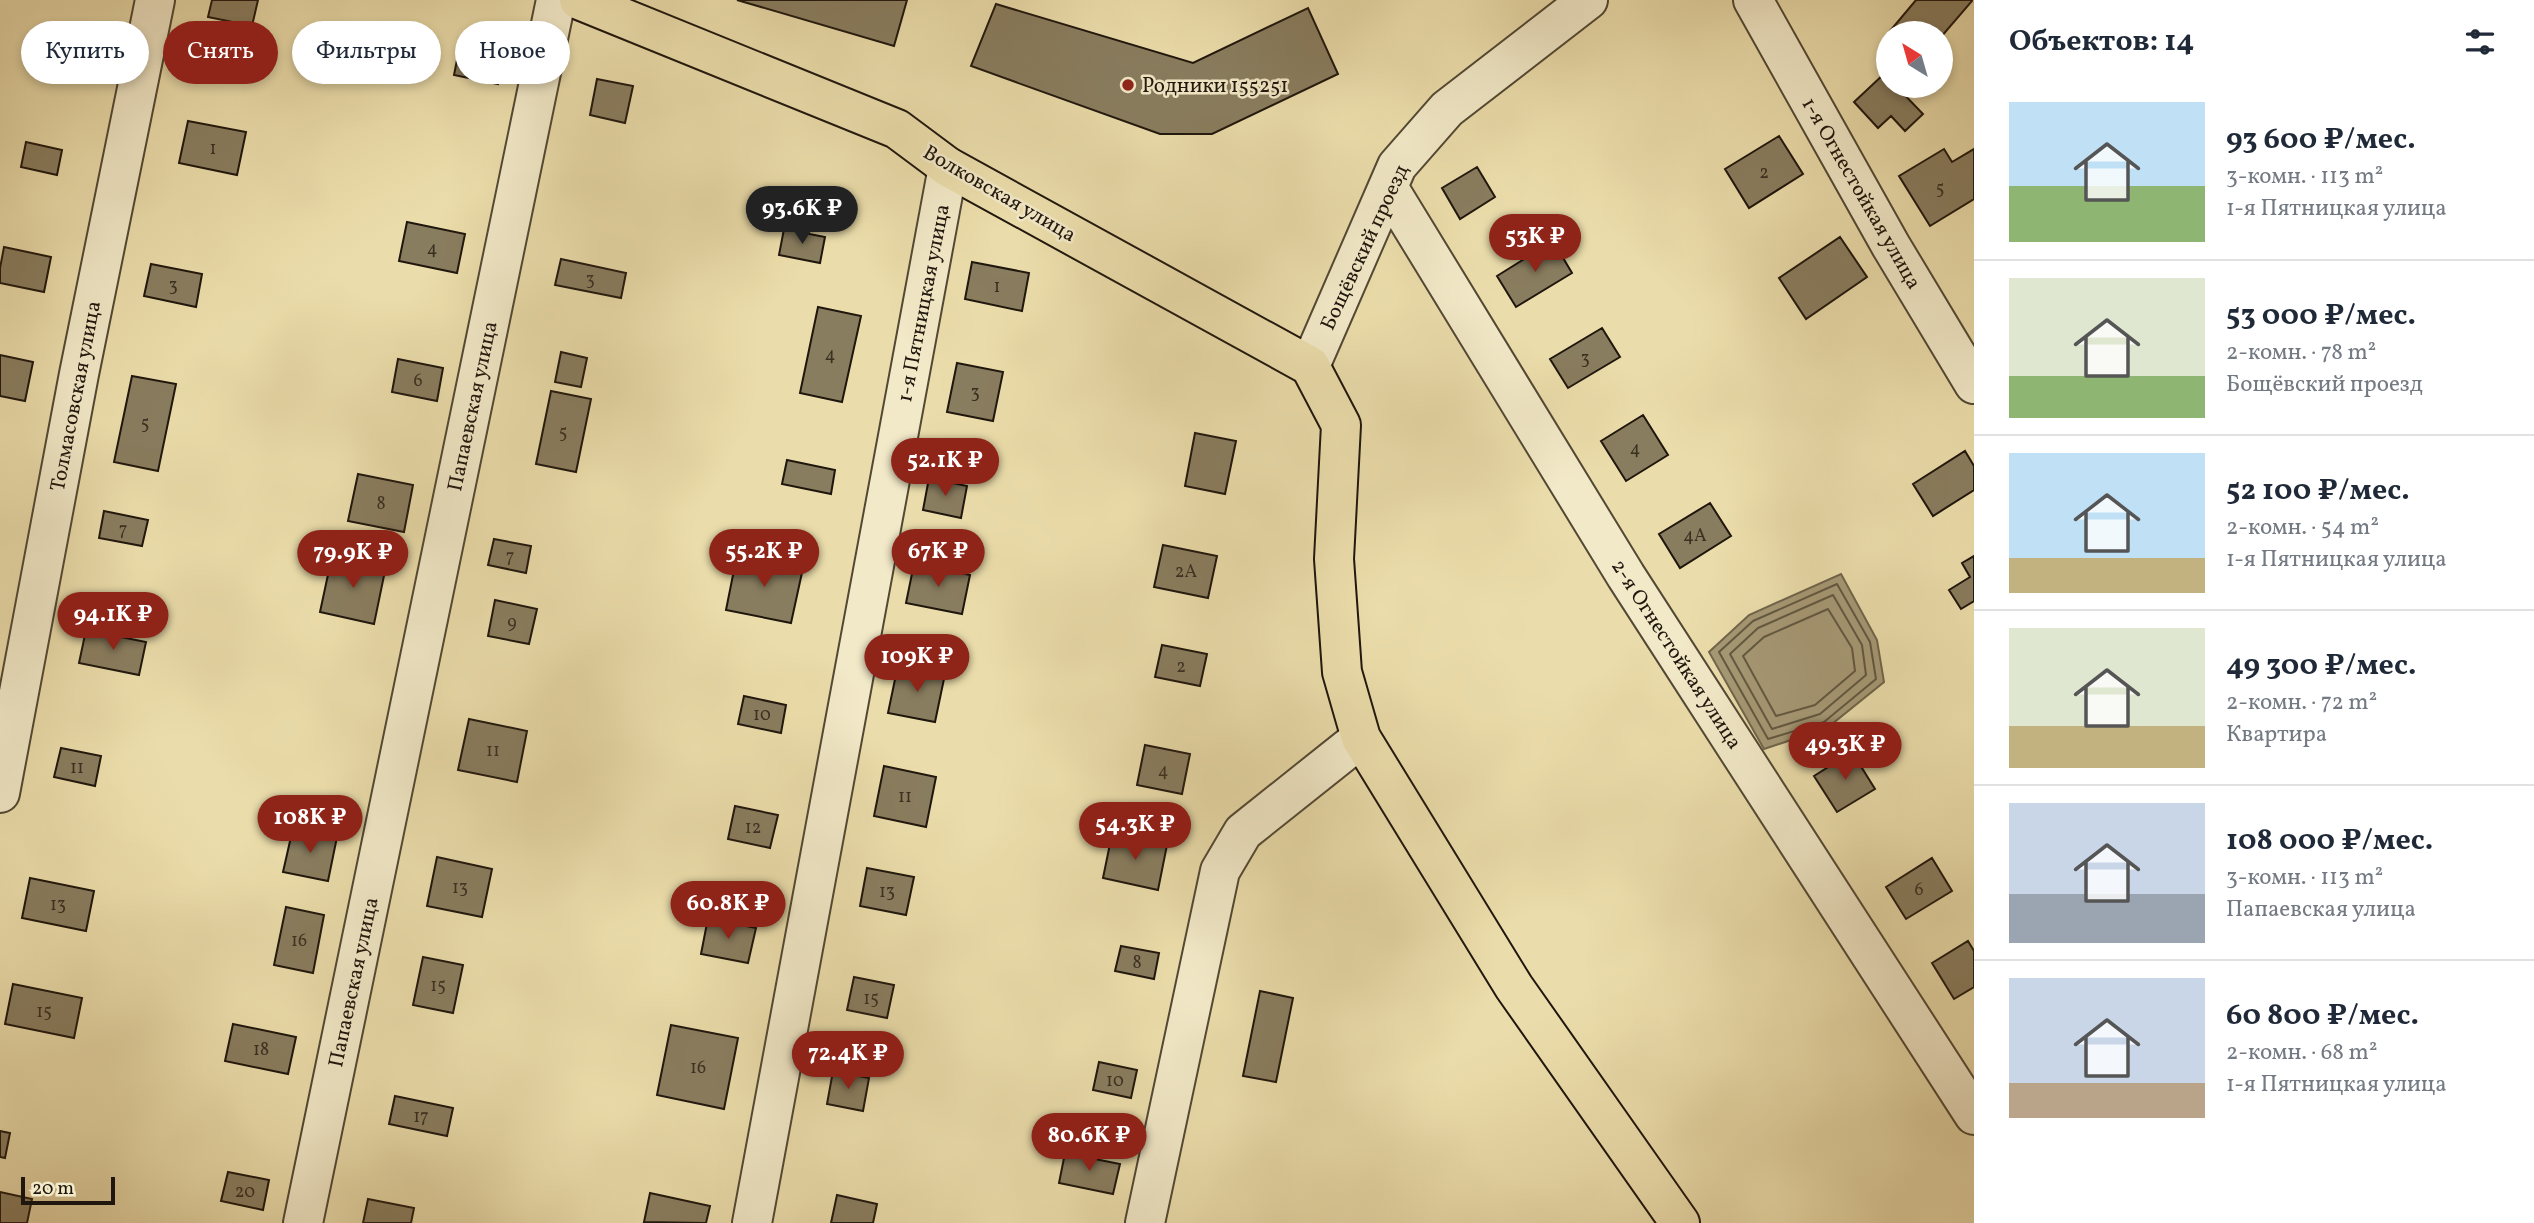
<!DOCTYPE html>
<html lang="ru">
<meta charset="utf-8">
<style>
:root{--surface:#fff;--page:#f6f6f7;--text:#1f2937;--muted:#747a83;--line:#e0e1e3;--accent:#8f2418}
body{margin:0;font-family:Vollkorn,serif;background:var(--page);color:var(--text);height:100vh;display:flex;flex-direction:column;font-size:26px;white-space:nowrap}
*{box-sizing:border-box;margin:0}
p{font-size:23px;color:var(--muted)}
.icon{flex:none;width:38px;height:38px;fill:none;stroke:currentColor;stroke-width:2;stroke-linecap:round;stroke-linejoin:round}
.map{position:relative;flex:1;overflow:hidden}
.drawer{display:flex;flex-direction:column;background:var(--surface);width:560px}
.drawer>*{flex:none}
.hud{position:absolute;left:21px;top:21px;width:665px;height:63px;display:flex;gap:14px}
.needle{width:46px;rotate:323deg}
.fabs{position:absolute;left:1876px;top:21px;display:grid;gap:14px}
.fabs a{display:grid;place-items:center;width:77px;height:77px;border-radius:50%;background:var(--surface);box-shadow:0 4px 10px #0003;font-size:35px}
.scale{position:absolute;left:21px;bottom:18px;width:94px;box-sizing:border-box;padding-left:7px;border:4px solid #1f160d;border-top:0;font-size:19px;line-height:24px;white-space:nowrap;color:#1f160d;-webkit-text-stroke:5px #f2e9c8;paint-order:stroke}
.price{position:absolute;translate:-50% -60px;padding:0 16px;border-radius:24px;background:var(--accent);color:#fff;font-size:23px;line-height:46px;filter:drop-shadow(0 2px 4px #0008)}
.price::after{content:'';position:absolute;left:50%;top:42px;width:21px;height:16px;margin-left:-10px;background:inherit;clip-path:polygon(0 0,100% 0,50% 100%)}
.price.on{background:#222;color:#fff}
ul{padding:0;list-style:none}
li{display:flex;align-items:center;gap:21px;height:175px;padding:0 35px}
li+li{border-top:2px solid var(--line)}
li span{display:grid;place-items:center;flex:none;width:196px;height:140px;border-radius:0px;color:#555}
li>.icon{margin-inline-start:auto}
span .icon{width:84px;height:84px;fill:#fffc;stroke-width:1}
li b{font-size:30px}
h2{display:flex;justify-content:space-between;align-items:center;height:84px;padding:0 35px;font-size:30px}
.chip{padding:0 24px;border-radius:32px;background:var(--surface);box-shadow:0 4px 10px #0003;font-size:24px;line-height:63px}
.chip.on{background:var(--accent);color:#fff}
main{display:flex;flex:1;min-height:0}
.map>svg:first-child{display:block}
.water{fill:#a69975;stroke:#70654b;stroke-width:2}
.lines{fill:none;stroke-linecap:round;stroke-linejoin:round}
.shore{stroke:#625841;stroke-width:2}
.building{fill:#897d5f;stroke:#1f160d;stroke-width:2}
.minor-casing{stroke:#524834;stroke-width:42}
.major-casing{stroke:#1f160d;stroke-width:42}
.minor{stroke:#f2e9c8;stroke-width:38}
.major{stroke:#ebddab;stroke-width:38}
.poi-dot{fill:#8f2418;stroke:#f2e9c8;stroke-width:2.5}
.labels{text-anchor:middle;stroke-width:5;stroke-linejoin:round;paint-order:stroke}
.number-label{font-size:18px;fill:#3a3022}
.poi-label{font-size:21px;fill:#1f160d;stroke:#f2e9c8;text-anchor:start}
.street-label{font-size:21px;fill:#1f160d;stroke:#f2e9c8}
</style>
<main>
<div class="map">
<svg width="1974" height="1223" viewBox="0 0 1974 1223">
<rect width="100%" height="100%" fill="#ebddab"/>
<filter id="stains"><feTurbulence type="fractalNoise" baseFrequency=".00286" numOctaves="4"/><feColorMatrix values="0 0 0 0 .2 0 0 0 0 .09 0 0 0 0 .02 0 0 0 .5 -.17"/></filter>
<radialGradient id="worn" r=".72"><stop offset=".6" stop-color="#630" stop-opacity="0"/><stop offset="1" stop-color="#630" stop-opacity=".3"/></radialGradient>
<path class="water" d="M1841,574L1877,640L1884,682L1827,728L1764,749L1709,652L1749,615Z"/>
<g class="lines">
<path class="shore" d="M1837,584L1870,642L1876,679L1824,722L1768,739L1719,652L1753,621Z
M1833,595L1862,645L1866,675L1820,714L1772,729L1730,654L1758,628Z
M1828,609L1852,648L1855,671L1815,705L1776,716L1743,656L1764,637Z"/>
</g>
<path class="building" d="M212,0H258L252,26L208,17Z
M737,0H907L894,46Z
M1916,0H1972V1L1941,37V33H1892L1890,31Z
M996,4L1193,63L1308,8L1338,74L1212,134H1160L971,66Z
M461,40L506,48L498,84L454,75Z
M1885,73L1888,77V86H1896L1923,114L1905,131L1891,116L1878,128L1854,102Z
M597,79L633,86L625,123L590,115Z
M188,121L246,132L237,175L179,163Z
M1779,136L1803,174L1749,208L1725,169Z
M26,142L62,150L57,175L21,167Z
M1944,149L1952,162L1974,149V199L1930,226L1899,176Z
M1477,167L1495,197L1460,219L1442,188Z
M407,222L465,234L457,273L399,261Z
M784,229L825,237L820,263L779,255Z
M1840,237L1867,277L1806,319L1779,278Z
M1553,241L1572,273L1516,307L1497,276Z
M4,247L51,257L44,292L0,283V268Z
M561,259L626,273L621,298L555,285Z
M972,262L1029,273L1022,311L965,299Z
M151,264L202,274L196,307L144,296Z
M818,307L861,316L842,402L800,393Z
M1602,328L1620,357L1568,388L1550,359Z
M561,352L587,358L581,387L555,382Z
M0,355L33,362L25,401L0,396Z
M398,359L443,368L437,401L392,392Z
M957,363L1003,372L993,421L947,412Z
M132,376L176,384L158,471L114,462Z
M551,391L591,399L576,472L536,464Z
M1643,415L1668,455L1626,481L1601,441Z
M1195,433L1236,441L1225,494L1185,486Z
M1965,451L1974,466V490L1933,516L1913,484Z
M787,460L835,470L831,494L782,484Z
M358,474L413,485L404,532L348,521Z
M929,478L967,486L961,518L923,510Z
M1710,503L1731,536L1680,568L1659,534Z
M104,511L148,520L142,546L99,538Z
M494,539L531,546L526,573L488,565Z
M1163,545L1217,556L1208,598L1154,587Z
M737,555L803,568L791,623L726,610Z
M332,556L386,566L374,624L320,612Z
M1974,556V601L1961,609L1949,590L1970,577L1962,563Z
M914,564L970,575L962,614L906,603Z
M495,600L537,609L529,644L488,636Z
M86,630L146,642L139,675L79,663Z
M1162,645L1207,654L1200,686L1155,677Z
M898,665L945,674L935,722L888,713Z
M744,696L786,705L781,733L738,724Z
M469,719L527,731L517,782L458,770Z
M1145,745L1190,754L1182,794L1137,785Z
M61,748L101,756L95,786L54,777Z
M1852,752L1875,789L1837,812L1814,776Z
M884,766L936,777L926,827L874,816Z
M735,806L778,815L770,848L728,839Z
M293,828L337,837L328,881L283,872Z
M1112,834L1167,845L1158,890L1103,878Z
M437,857L492,869L482,917L427,906Z
M1932,858L1952,891L1906,919L1886,887Z
M867,868L914,877L906,915L860,906Z
M30,878L94,891L86,931L22,918Z
M286,907L324,915L313,973L274,965Z
M708,918L756,928L748,963L701,954Z
M1968,941L1974,951V987L1954,999L1932,963Z
M1121,946L1159,953L1154,979L1115,971Z
M423,957L463,965L453,1013L413,1005Z
M854,977L894,985L887,1018L847,1010Z
M13,984L82,998L74,1038L5,1024Z
M1260,991L1293,998L1276,1082L1243,1076Z
M233,1024L296,1037L288,1074L225,1061Z
M671,1025L738,1038L724,1109L657,1095Z
M1099,1062L1137,1070L1131,1098L1093,1090Z
M833,1071L869,1078L863,1111L827,1104Z
M395,1096L453,1108L447,1136L389,1124Z
M0,1131L10,1133L5,1158L0,1157Z
M1065,1153L1120,1164L1113,1194L1059,1183Z
M228,1172L269,1180L263,1210L221,1201Z
M0,1192L32,1199L27,1223H0Z
M650,1193L710,1206L706,1223L644,1222Z
M837,1195L877,1204L873,1223H831Z
M368,1199L414,1208L411,1223H363Z"/>
<g class="lines">
<g class="minor-casing">
<path id="minor" d="M1753,0L1891,246L1974,384
M1388,187L1626,576L1974,1115
M1310,366L1397,166L1447,109L1588,0
M0,793L79,374L155,0
M303,1223L556,0
M752,1223L948,167
M1145,1223L1220,871L1243,832L1361,738"/>
</g>
<g class="major-casing">
<path id="major" d="M579,0L897,129L948,167L1310,366L1341,425L1334,559L1342,672L1361,738L1514,987L1680,1223"/>
</g>
<use href="#minor" class="minor"/>
<use href="#major" class="major"/>
</g>
<circle class="poi-dot" cx="1128" cy="85" r="7"/>
<g class="labels">
<g class="number-label">
<text x="213" y="154">1</text>
<text x="1764" y="178">2</text>
<text x="1940" y="194">5</text>
<text x="432" y="254">4</text>
<text x="590" y="285">3</text>
<text x="173" y="291">3</text>
<text x="997" y="292">1</text>
<text x="830" y="360">4</text>
<text x="1585" y="364">3</text>
<text x="418" y="386">6</text>
<text x="975" y="398">3</text>
<text x="145" y="429">5</text>
<text x="563" y="438">5</text>
<text x="1635" y="454">4</text>
<text x="381" y="509">8</text>
<text x="123" y="535">7</text>
<text x="1695" y="541">4А</text>
<text x="510" y="562">7</text>
<text x="1186" y="577">2А</text>
<text x="512" y="628">9</text>
<text x="1181" y="672">2</text>
<text x="762" y="720">10</text>
<text x="493" y="756">11</text>
<text x="77" y="773">11</text>
<text x="1163" y="776">4</text>
<text x="905" y="802">11</text>
<text x="753" y="833">12</text>
<text x="460" y="893">13</text>
<text x="1919" y="895">6</text>
<text x="887" y="897">13</text>
<text x="58" y="910">13</text>
<text x="299" y="946">16</text>
<text x="1137" y="968">8</text>
<text x="438" y="991">15</text>
<text x="871" y="1004">15</text>
<text x="44" y="1017">15</text>
<text x="261" y="1055">18</text>
<text x="698" y="1073">16</text>
<text x="1115" y="1086">10</text>
<text x="421" y="1122">17</text>
<text x="245" y="1197">20</text>
</g>
<g class="poi-label">
<text x="1142" y="92">Родники 155251</text>
</g>
<g class="street-label">
<text transform="translate(1000 193) rotate(30)" y="7">Волковская улица</text>
<text transform="translate(1862 193) rotate(60)" y="7">1-я Огнестойкая улица</text>
<text transform="translate(1364 247) rotate(-65)" y="7">Бощёвский проезд</text>
<text transform="translate(923 303) rotate(-79)" y="7">1-я Пятницкая улица</text>
<text transform="translate(75 396) rotate(-79)" y="7">Толмасовская улица</text>
<text transform="translate(472 406) rotate(-78)" y="7">Папаевская улица</text>
<text transform="translate(1677 654) rotate(57)" y="7">2-я Огнестойкая улица</text>
<text transform="translate(353 982) rotate(-78)" y="7">Папаевская улица</text>
</g>
</g>
<rect width="100%" height="100%" filter="url(#stains)"/>
<rect width="100%" height="100%" fill="url(#worn)"/>
</svg>
<div class="fabs">
<a><svg class="needle" viewBox="-14 -14 28 28"><path d="M0-13l5 13h-10z" fill="#e53935"/><path d="M0 13l5-13h-10z" fill="#747a83"/></svg></a>
</div>
<div class="scale">20 m</div>
<b class="price on" style="left:802px;top:246px">93.6K ₽</b>
<b class="price" style="left:1535px;top:274px">53K ₽</b>
<b class="price" style="left:945px;top:498px">52.1K ₽</b>
<b class="price" style="left:764px;top:589px">55.2K ₽</b>
<b class="price" style="left:938px;top:589px">67K ₽</b>
<b class="price" style="left:353px;top:590px">79.9K ₽</b>
<b class="price" style="left:113px;top:652px">94.1K ₽</b>
<b class="price" style="left:917px;top:694px">109K ₽</b>
<b class="price" style="left:1845px;top:782px">49.3K ₽</b>
<b class="price" style="left:310px;top:855px">108K ₽</b>
<b class="price" style="left:1135px;top:862px">54.3K ₽</b>
<b class="price" style="left:728px;top:941px">60.8K ₽</b>
<b class="price" style="left:848px;top:1091px">72.4K ₽</b>
<b class="price" style="left:1089px;top:1173px">80.6K ₽</b>
<div class="hud">
<a class="chip">Купить</a>
<a class="chip on">Снять</a>
<a class="chip">Фильтры</a>
<a class="chip">Новое</a>
</div>
</div>
<section class="drawer">
<h2>Объектов: 14<svg class="icon" aria-label="filters" viewBox="0 0 24 24"><path d="M4 7h16M4 17h16"/><circle cx="9" cy="7" r="2"/><circle cx="15" cy="17" r="2"/></svg></h2>
<ul>
<li><span style="background:linear-gradient(#bfe0f5 60%,#8fb573 0)"><svg class="icon" aria-label="home" viewBox="0 0 24 24"><path d="M3 11l9-7 9 7M6 9v11h12V9"/></svg></span><div><b>93 600 ₽/мес.</b><p>3-комн. · 113 m²</p><p>1-я Пятницкая улица</p></div></li>
<li><span style="background:linear-gradient(#dfe7d0 70%,#8fb573 0)"><svg class="icon" aria-label="home" viewBox="0 0 24 24"><path d="M3 11l9-7 9 7M6 9v11h12V9"/></svg></span><div><b>53 000 ₽/мес.</b><p>2-комн. · 78 m²</p><p>Бощёвский проезд</p></div></li>
<li><span style="background:linear-gradient(#bfe0f5 75%,#c2b280 0)"><svg class="icon" aria-label="home" viewBox="0 0 24 24"><path d="M3 11l9-7 9 7M6 9v11h12V9"/></svg></span><div><b>52 100 ₽/мес.</b><p>2-комн. · 54 m²</p><p>1-я Пятницкая улица</p></div></li>
<li><span style="background:linear-gradient(#dfe7d0 70%,#c2b280 0)"><svg class="icon" aria-label="home" viewBox="0 0 24 24"><path d="M3 11l9-7 9 7M6 9v11h12V9"/></svg></span><div><b>49 300 ₽/мес.</b><p>2-комн. · 72 m²</p><p>Квартира</p></div></li>
<li><span style="background:linear-gradient(#c9d6e8 65%,#9aa5b1 0)"><svg class="icon" aria-label="home" viewBox="0 0 24 24"><path d="M3 11l9-7 9 7M6 9v11h12V9"/></svg></span><div><b>108 000 ₽/мес.</b><p>3-комн. · 113 m²</p><p>Папаевская улица</p></div></li>
<li><span style="background:linear-gradient(#c9d6e8 75%,#b9a48a 0)"><svg class="icon" aria-label="home" viewBox="0 0 24 24"><path d="M3 11l9-7 9 7M6 9v11h12V9"/></svg></span><div><b>60 800 ₽/мес.</b><p>2-комн. · 68 m²</p><p>1-я Пятницкая улица</p></div></li>
</ul>
</section>
</main>
